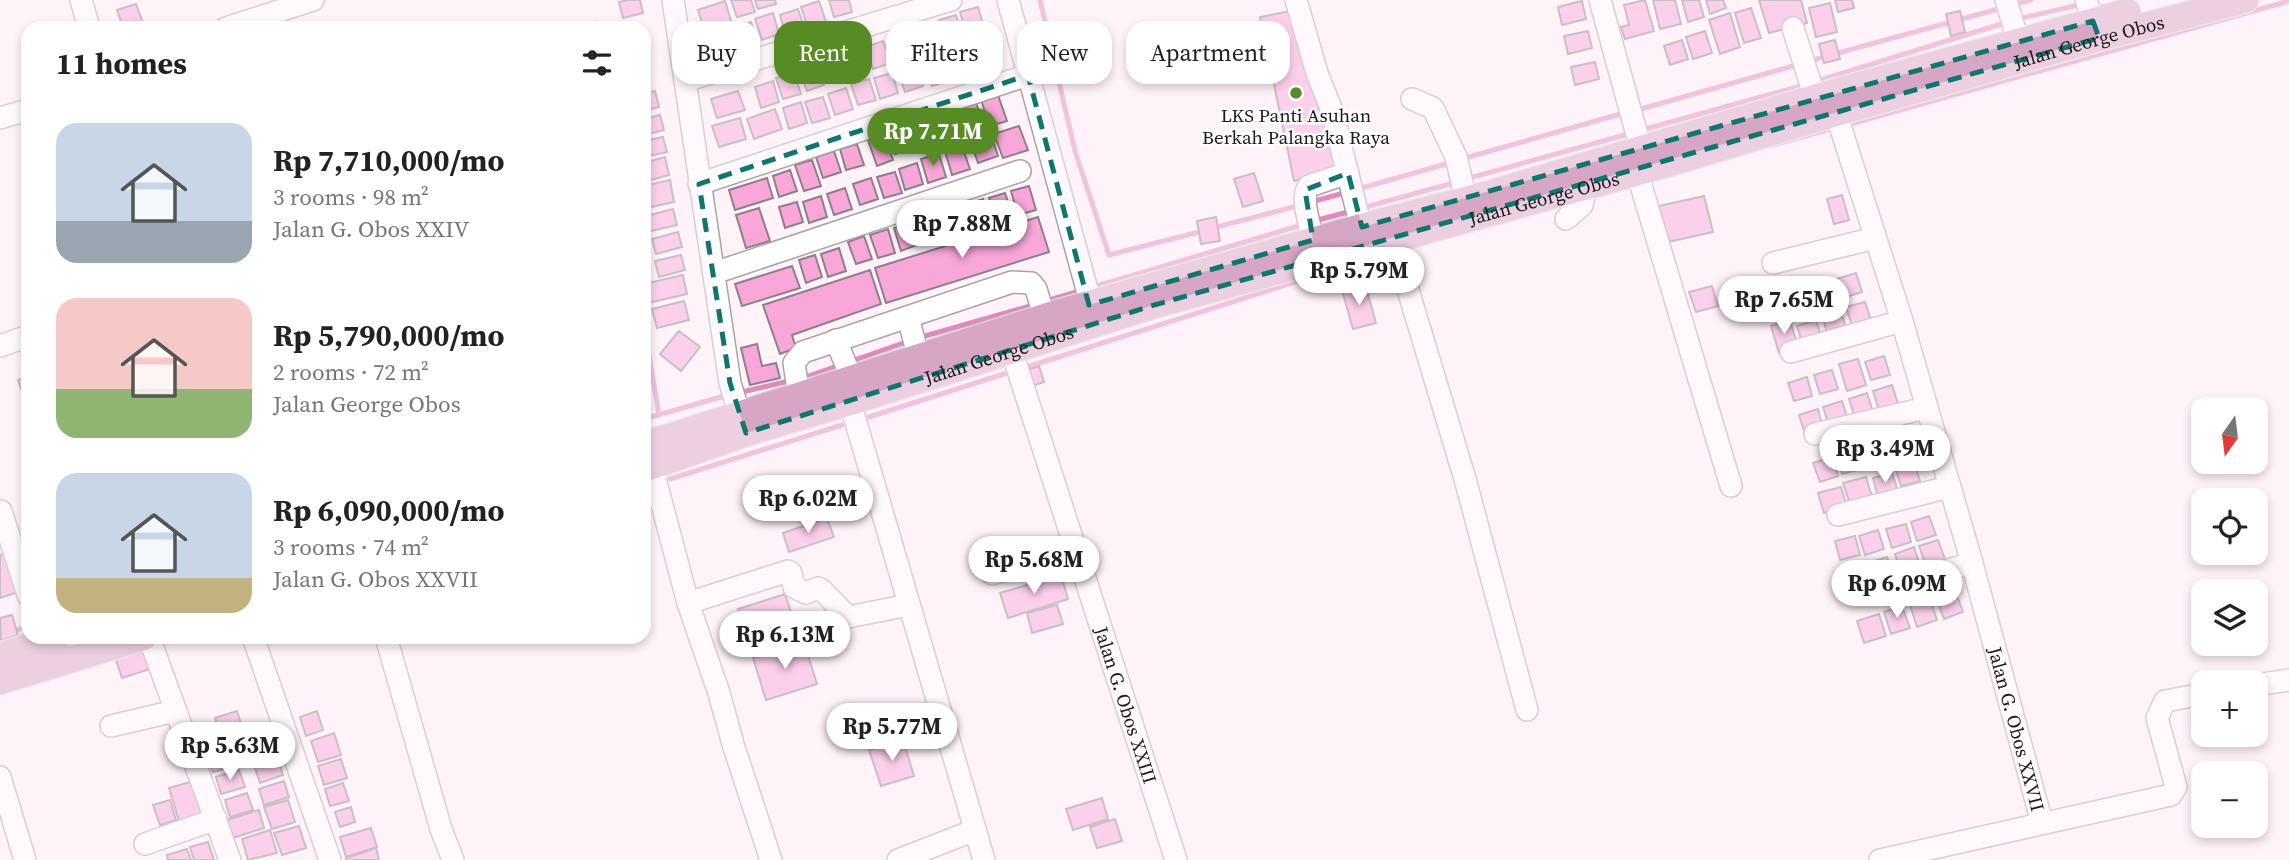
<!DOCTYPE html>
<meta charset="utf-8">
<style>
:root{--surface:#fff;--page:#f2f2f2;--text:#222;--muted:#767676;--accent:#578c24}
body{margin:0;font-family:"Source Serif 4",serif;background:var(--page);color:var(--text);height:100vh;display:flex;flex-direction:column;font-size:26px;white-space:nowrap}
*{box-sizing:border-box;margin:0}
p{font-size:23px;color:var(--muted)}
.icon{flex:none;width:38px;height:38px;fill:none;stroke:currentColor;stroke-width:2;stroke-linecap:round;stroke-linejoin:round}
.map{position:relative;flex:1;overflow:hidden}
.side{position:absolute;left:21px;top:21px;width:630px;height:623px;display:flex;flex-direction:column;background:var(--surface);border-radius:21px;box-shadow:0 4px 10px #0003}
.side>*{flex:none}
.banner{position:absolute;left:672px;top:21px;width:665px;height:63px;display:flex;gap:14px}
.needle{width:46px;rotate:194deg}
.controls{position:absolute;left:2191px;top:397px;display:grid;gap:14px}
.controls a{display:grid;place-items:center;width:77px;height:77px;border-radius:14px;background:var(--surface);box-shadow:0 4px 10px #0003;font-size:35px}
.price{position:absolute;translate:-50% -60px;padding:0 16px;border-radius:24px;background:#fff;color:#222;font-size:23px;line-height:46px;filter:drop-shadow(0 2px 4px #0008)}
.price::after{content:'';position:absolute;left:50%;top:42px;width:21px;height:16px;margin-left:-10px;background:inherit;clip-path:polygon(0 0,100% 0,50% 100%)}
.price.current{background:var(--accent);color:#fff}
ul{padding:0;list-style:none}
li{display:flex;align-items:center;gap:21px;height:175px;padding:0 35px}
li span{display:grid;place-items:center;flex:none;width:196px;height:140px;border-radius:21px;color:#555}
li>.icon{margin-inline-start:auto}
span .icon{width:84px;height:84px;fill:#fffc;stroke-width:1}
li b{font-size:30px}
h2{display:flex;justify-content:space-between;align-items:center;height:84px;padding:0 35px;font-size:30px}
.pill{padding:0 24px;border-radius:21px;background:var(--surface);box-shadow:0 4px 10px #0003;font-size:24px;line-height:63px}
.pill.current{background:var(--accent);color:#fff}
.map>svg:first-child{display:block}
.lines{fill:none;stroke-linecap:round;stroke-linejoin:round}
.stream{stroke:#dd8bbe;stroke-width:5}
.building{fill:#f9a6d9;stroke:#8b8187;stroke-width:2}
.minor-casing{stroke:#aca2a7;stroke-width:24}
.major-casing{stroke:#d6d6d6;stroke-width:29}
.minor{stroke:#fff;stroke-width:21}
.major{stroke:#d6a6c4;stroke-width:26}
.marked{fill:none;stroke:#0f766e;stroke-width:5;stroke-dasharray:14 9;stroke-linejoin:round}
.poi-dot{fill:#578c24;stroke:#fff;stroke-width:2.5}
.labels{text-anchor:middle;stroke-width:5;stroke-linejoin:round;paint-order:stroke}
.street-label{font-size:19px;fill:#1c191b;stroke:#fff}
.poi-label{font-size:19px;fill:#1c191b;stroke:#fff}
</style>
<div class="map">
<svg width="2289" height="860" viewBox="0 0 2289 860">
<rect width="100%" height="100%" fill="#fff3fa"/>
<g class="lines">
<path class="stream" d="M1040,0L1075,151L1109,255L1203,231
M2011,5L2031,0
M2018,19L2083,4
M579,28L597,23L598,28
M1809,61L2002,8
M1814,82L2008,22
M1634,111L1800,64
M1854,123L2289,1
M1642,130L1804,85
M1773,145L1827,130
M1462,159L1624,113
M1466,179L1632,133
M1358,189L1453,162
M1311,202L1348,192
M1362,208L1457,182
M1314,221L1352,211
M1213,228L1301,205
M1090,288L1305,224
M1046,301L1080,291
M644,327L659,414
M918,338L1037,304
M849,362L909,341
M1030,366L1355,263
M803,378L840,365
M738,393L793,380
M869,417L1004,374
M644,419L728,395
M670,479L842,425
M0,636L28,626
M164,638L168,637"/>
</g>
<path class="building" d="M628,0H640L643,13L623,18L619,2Z
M731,0H751L755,12L737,17Z
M755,0H775L776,4L758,9Z
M829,0H849L852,12L834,17Z
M1645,0L1654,31L1625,39L1621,27L1629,25L1624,5Z
M1653,0H1675L1681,24L1660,29Z
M1682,0H1699L1704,17L1688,22Z
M1706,0H1723L1726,8L1710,14Z
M1759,0H1801L1807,23L1769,33Z
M1835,0H1852L1854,8L1838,12Z
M725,1L731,21L704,29L698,10Z
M819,1L826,22L808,28L801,7Z
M1582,1L1586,19L1562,25L1558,7Z
M1830,3L1837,32L1816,37L1809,8Z
M136,4L144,26L123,28L117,10Z
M978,7L984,28L966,33L960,12Z
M1751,8L1761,38L1744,43L1735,13Z
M798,9L805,30L786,36L780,15Z
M1291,11L1339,169L1294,181L1260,17Z
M1960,11L1965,32L1951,36L1946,14Z
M773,13L779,34L762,40L755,19Z
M1730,13L1740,47L1720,54L1709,20Z
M956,15L963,36L945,41L939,20Z
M751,22L758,43L740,48L734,27Z
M930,26L937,47L919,52L912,31Z
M726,28L733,50L705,58L698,37Z
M1588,31L1592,48L1568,54L1564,36Z
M1705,31L1712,53L1693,59L1686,37Z
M908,33L915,55L898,61L890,39Z
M989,35L998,64L980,69L971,41Z
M966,40L976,71L957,77L947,47Z
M1682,40L1688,59L1670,65L1664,46Z
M1835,40L1840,59L1824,63L1819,44Z
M883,41L891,63L873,69L866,47Z
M861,49L869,71L852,77L844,55Z
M837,54L846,77L829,83L820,61Z
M944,57L952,80L932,86L924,64Z
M1595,62L1599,79L1575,85L1571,67Z
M816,63L824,85L807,91L799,70Z
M916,65L923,86L905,92L898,71Z
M794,73L801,94L783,99L776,78Z
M892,73L898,93L880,99L874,78Z
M869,79L876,100L858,105L851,84Z
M773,81L779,102L761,108L755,87Z
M846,88L853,109L835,115L828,94Z
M655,91L659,107L644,111V94Z
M738,91L745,110L717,118L711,99Z
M998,95L1007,121L990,126L981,100Z
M823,97L830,118L812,123L805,102Z
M801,102L807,123L789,129L783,108Z
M976,103L985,127L966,133L958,108Z
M775,109L782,129L754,139L747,119Z
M951,111L957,132L940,137L933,116Z
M660,115L664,130L644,135V119Z
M740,118L746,139L719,147L712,126Z
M929,118L936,139L918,145L911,124Z
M905,126L913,149L895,154L888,131Z
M1019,126L1028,150L1003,158L994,134Z
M883,131L893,160L877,166L867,137Z
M991,134L998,156L978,163L970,140Z
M663,137L667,152L644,157V141Z
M857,144L864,165L846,170L840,149Z
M962,146L970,169L952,175L945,151Z
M834,151L841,172L823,178L816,157Z
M939,154L946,177L928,183L921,159Z
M665,157L669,175L644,182V163Z
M812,160L821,186L804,191L795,165Z
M917,163L923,184L905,190L899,169Z
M790,170L797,191L779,197L773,176Z
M895,172L902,193L884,198L877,177Z
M1254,173L1263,201L1243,207L1234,179Z
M767,178L773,198L735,210L729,190Z
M871,178L878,199L860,205L853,184Z
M670,180L674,202L647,208L644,186Z
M1029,186L1036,210L1018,215L1011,191Z
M845,188L852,209L834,215L827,194Z
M1005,193L1012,215L996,221L989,198Z
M1842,195L1849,220L1834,224L1827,199Z
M821,196L827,217L809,223L803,202Z
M1704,196L1713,232L1668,242L1659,206Z
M983,199L990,223L973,228L965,205Z
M797,202L803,222L785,228L779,207Z
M960,207L967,229L951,234L943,212Z
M759,208L770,241L746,248L736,215Z
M673,209L677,225L651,231L646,216Z
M933,216L941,239L923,245L916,221Z
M1038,217L1049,252L886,303L875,268Z
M1216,217L1220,241L1201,244L1197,221Z
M910,223L917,245L901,251L894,228Z
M888,229L895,253L878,258L870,235Z
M678,232L682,247L656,254L652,239Z
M864,236L872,259L856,264L848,242Z
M839,248L846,271L828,277L821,254Z
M681,255L685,270L659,277L655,261Z
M815,255L822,277L806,283L799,260Z
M792,266L800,288L742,306L735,284Z
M870,270L881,304L792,335L796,348L780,354L763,305Z
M1856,273L1862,292L1843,298L1837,279Z
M683,275L687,294L648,303L644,284Z
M1831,281L1837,300L1818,306L1812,287Z
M1365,284L1376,323L1353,329L1342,290Z
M1806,284L1812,303L1794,309L1788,290Z
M1712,286L1718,306L1696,312L1689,292Z
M1781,292L1787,311L1769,317L1762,298Z
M684,301L689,320L657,328L652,309Z
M1865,302L1871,320L1852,326L1846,307Z
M1841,312L1847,331L1828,337L1823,318Z
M1790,320L1798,347L1779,353L1771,326Z
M1816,320L1822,339L1803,345L1797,326Z
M679,331L700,347L681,371L660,354Z
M757,344L762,366L776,363L780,378L750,385L741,348Z
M1884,356L1890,375L1871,380L1865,362Z
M1858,359L1866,385L1847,391L1839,364Z
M1039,366L1044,382L1030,387L1024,371Z
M1832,370L1838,389L1820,394L1814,375Z
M28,377V399L25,400L18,380Z
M1807,377L1812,396L1794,401L1788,383Z
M1892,385L1898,404L1879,410L1873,391Z
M1867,393L1873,412L1855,418L1849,399Z
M1842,401L1848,420L1829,426L1823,407Z
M1818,409L1823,428L1805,434L1799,415Z
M1908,440L1913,459L1895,464L1889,445Z
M1883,445L1889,464L1870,470L1864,451Z
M1855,450L1861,469L1842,474L1836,456Z
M1832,457L1838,476L1820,482L1813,463Z
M1914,462L1920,481L1901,486L1895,467Z
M1892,473L1898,491L1878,497L1873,478Z
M1866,477L1872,497L1850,504L1843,483Z
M1841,487L1847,507L1824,513L1818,493Z
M1929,516L1936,535L1917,541L1911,522Z
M827,518L834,537L789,552L783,533Z
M1906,524L1911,542L1892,548L1886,529Z
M1878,530L1884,549L1865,555L1859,536Z
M1855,536L1860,555L1840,560L1835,541Z
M1938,540L1946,562L1927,568L1919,546Z
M1914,547L1921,569L1902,575L1895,554Z
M5,553L18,592L0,598V555Z
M1887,557L1893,576L1874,582L1868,563Z
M1864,563L1869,582L1850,587L1844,568Z
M1061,575L1068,599L1008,618L1000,593Z
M1955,591L1963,612L1944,619L1936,597Z
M785,594L797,630L750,644L738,609Z
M1930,599L1937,620L1917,627L1910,605Z
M1057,605L1063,624L1032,633L1027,613Z
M1902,606L1910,628L1891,634L1884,612Z
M1879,614L1886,636L1864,643L1857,621Z
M12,615L18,635L1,641L0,618Z
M804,642L817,684L766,700L753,658Z
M146,647L153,668L122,678L115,657Z
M237,711L244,733L222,740L215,718Z
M317,711L323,730L306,736L300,717Z
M268,729L275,751L251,758L244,737Z
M334,733L341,755L318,762L311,741Z
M903,740L914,776L881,786L869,750Z
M229,749L234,766L213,772L207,756Z
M276,755L283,775L260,783L253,762Z
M341,759L347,778L324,785L318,766Z
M239,770L245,787L221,794L216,777Z
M194,781L205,813L179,821L169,788Z
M284,781L289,797L264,805L259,789Z
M343,783L349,801L330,806L325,789Z
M247,793L253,810L230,817L225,800Z
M1102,798L1108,819L1073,830L1066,809Z
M170,800L176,820L160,825L153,805Z
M288,800L295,822L272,829L264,807Z
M351,807L355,822L340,827L335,812Z
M259,810L264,828L233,838L227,820Z
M1115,819L1122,841L1097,848L1090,827Z
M299,826L306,848L282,855L274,833Z
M371,828L377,847L346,857L340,837Z
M270,830L277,853L248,860L242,839Z
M208,842L214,860H194L190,847Z
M376,848L379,860H346V858Z
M187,849L191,860H168L167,855Z"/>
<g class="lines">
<g class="minor-casing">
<g id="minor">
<path d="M81,0L89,28"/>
<path d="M673,0L730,383L744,429"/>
<path d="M1008,0L1095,319"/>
<path d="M1296,0L1317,73L1332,111L1361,227"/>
<path d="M1600,0L1645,164"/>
<path d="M2006,0L2018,41"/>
<path d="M2086,0L2099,36"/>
<path d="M226,28L313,0"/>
<path d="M1793,28L1815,98"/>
<path d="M685,81L951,0"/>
<path d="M1412,99L1433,108L1456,157L1466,199"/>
<path id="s1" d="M1836,113L1902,321L1972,563L2042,823"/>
<path d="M0,118L28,110"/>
<path d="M1637,172L1731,486"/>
<path d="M699,184L1028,75"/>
<path d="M1566,219L1582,205L1586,186"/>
<path d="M1313,240C1311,225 1299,199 1309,186L1348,173"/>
<path d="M1393,240L1465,479L1527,710"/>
<path d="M1773,263L1875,238"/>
<path d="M714,273L1020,171"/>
<path d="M908,317L919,359"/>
<path d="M836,340L852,380"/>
<path d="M0,346L28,336"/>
<path id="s2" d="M1012,352L1176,860"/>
<path d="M1791,352L1902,321"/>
<path d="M802,394L797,383L794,363L803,352L1012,282L1031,283L1036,289L1045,319"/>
<path d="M850,402L984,860"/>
<path d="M1815,434L1926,408"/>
<path d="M652,467L688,603L719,693L733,744L771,860"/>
<path d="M1,511L28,595"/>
<path d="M1838,515L1949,487"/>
<path d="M992,574L1076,552"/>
<path d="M1873,592L1972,563"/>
<path d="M688,603L788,571L791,573L794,587L806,593L818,588L822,590L848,617L909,605"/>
<path d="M149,637L230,860"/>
<path d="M253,637L330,860"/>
<path d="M386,637L441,829L453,860"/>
<path d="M2256,685L2289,680"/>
<path d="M111,726L175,711"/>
<path d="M0,777L25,860"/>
<path d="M145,844L216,819"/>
<path d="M898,860L975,830"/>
<path d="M1880,860L2171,795L2176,787L2157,718L2165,701L2203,694"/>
</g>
</g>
<g class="major-casing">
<g id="major">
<path d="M644,445L1057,313L1361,227L1492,193L1831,93L2127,12"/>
<path id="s3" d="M644,469L746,433L850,402L1151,306L1646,170L1836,113L2099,38L2245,0"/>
<path d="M0,656L58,637"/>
<path d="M0,681L144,637"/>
</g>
</g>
<use href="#minor" class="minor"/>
<use href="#major" class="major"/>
</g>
<path d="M0 0H2289V860H0ZM2093,21L2099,38L1151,306L746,433L730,383L699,184L1028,75L1089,305L1313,240L1305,190L1348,173L1362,227Z" fill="#fff3fa" fill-opacity=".55" fill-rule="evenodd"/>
<path class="marked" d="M2093,21L2099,38L1151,306L746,433L730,383L699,184L1028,75L1089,305L1313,240L1305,190L1348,173L1362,227Z"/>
<circle class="poi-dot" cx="1296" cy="93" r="7"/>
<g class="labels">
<g class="street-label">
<text dy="7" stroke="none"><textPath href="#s3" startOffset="1507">Jalan George Obos</textPath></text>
<text dy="7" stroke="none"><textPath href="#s3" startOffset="940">Jalan George Obos</textPath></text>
<text dy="7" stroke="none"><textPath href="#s3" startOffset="373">Jalan George Obos</textPath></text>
<text dy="7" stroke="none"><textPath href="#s2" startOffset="371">Jalan G. Obos XXIII</textPath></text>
<text dy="7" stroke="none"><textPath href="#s1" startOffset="642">Jalan G. Obos XXVII</textPath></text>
</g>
<g class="poi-label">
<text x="1296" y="122">LKS Panti Asuhan<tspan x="1296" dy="22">Berkah Palangka Raya</tspan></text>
</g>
</g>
</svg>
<div class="controls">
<a><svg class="needle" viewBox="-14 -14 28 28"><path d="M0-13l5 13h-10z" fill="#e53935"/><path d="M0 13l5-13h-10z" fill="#767676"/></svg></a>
<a><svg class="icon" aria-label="locate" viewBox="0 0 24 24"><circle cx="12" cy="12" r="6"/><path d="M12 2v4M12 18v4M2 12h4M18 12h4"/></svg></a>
<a><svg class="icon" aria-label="layers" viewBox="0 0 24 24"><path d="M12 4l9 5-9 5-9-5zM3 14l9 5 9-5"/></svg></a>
<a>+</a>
<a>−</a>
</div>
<b class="price current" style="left:933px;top:168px">Rp 7.71M</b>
<b class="price" style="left:962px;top:260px">Rp 7.88M</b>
<b class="price" style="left:1359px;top:307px">Rp 5.79M</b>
<b class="price" style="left:1784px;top:336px">Rp 7.65M</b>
<b class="price" style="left:1885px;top:485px">Rp 3.49M</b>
<b class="price" style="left:808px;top:535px">Rp 6.02M</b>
<b class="price" style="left:1034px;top:596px">Rp 5.68M</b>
<b class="price" style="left:1897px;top:620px">Rp 6.09M</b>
<b class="price" style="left:785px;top:671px">Rp 6.13M</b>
<b class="price" style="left:892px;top:763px">Rp 5.77M</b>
<b class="price" style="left:230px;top:782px">Rp 5.63M</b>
<div class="banner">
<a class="pill">Buy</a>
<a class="pill current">Rent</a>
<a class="pill">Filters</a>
<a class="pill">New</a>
<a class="pill">Apartment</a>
</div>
<section class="side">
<h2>11 homes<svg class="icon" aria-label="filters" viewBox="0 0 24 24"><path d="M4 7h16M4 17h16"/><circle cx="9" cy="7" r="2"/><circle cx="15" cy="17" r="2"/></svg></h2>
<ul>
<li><span style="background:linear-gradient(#c9d6e8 70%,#9aa5b1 0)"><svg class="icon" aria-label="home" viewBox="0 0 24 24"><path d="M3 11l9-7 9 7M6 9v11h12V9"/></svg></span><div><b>Rp 7,710,000/mo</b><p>3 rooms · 98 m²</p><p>Jalan G. Obos XXIV</p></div></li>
<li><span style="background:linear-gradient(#f6c9c9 65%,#8fb573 0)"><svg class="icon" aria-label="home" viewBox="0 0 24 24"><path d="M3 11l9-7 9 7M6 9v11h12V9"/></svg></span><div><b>Rp 5,790,000/mo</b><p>2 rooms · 72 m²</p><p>Jalan George Obos</p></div></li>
<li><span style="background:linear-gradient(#c9d6e8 75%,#c2b280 0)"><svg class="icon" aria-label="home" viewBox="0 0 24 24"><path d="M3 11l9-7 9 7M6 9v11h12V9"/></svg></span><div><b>Rp 6,090,000/mo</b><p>3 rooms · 74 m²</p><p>Jalan G. Obos XXVII</p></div></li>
</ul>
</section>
</div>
